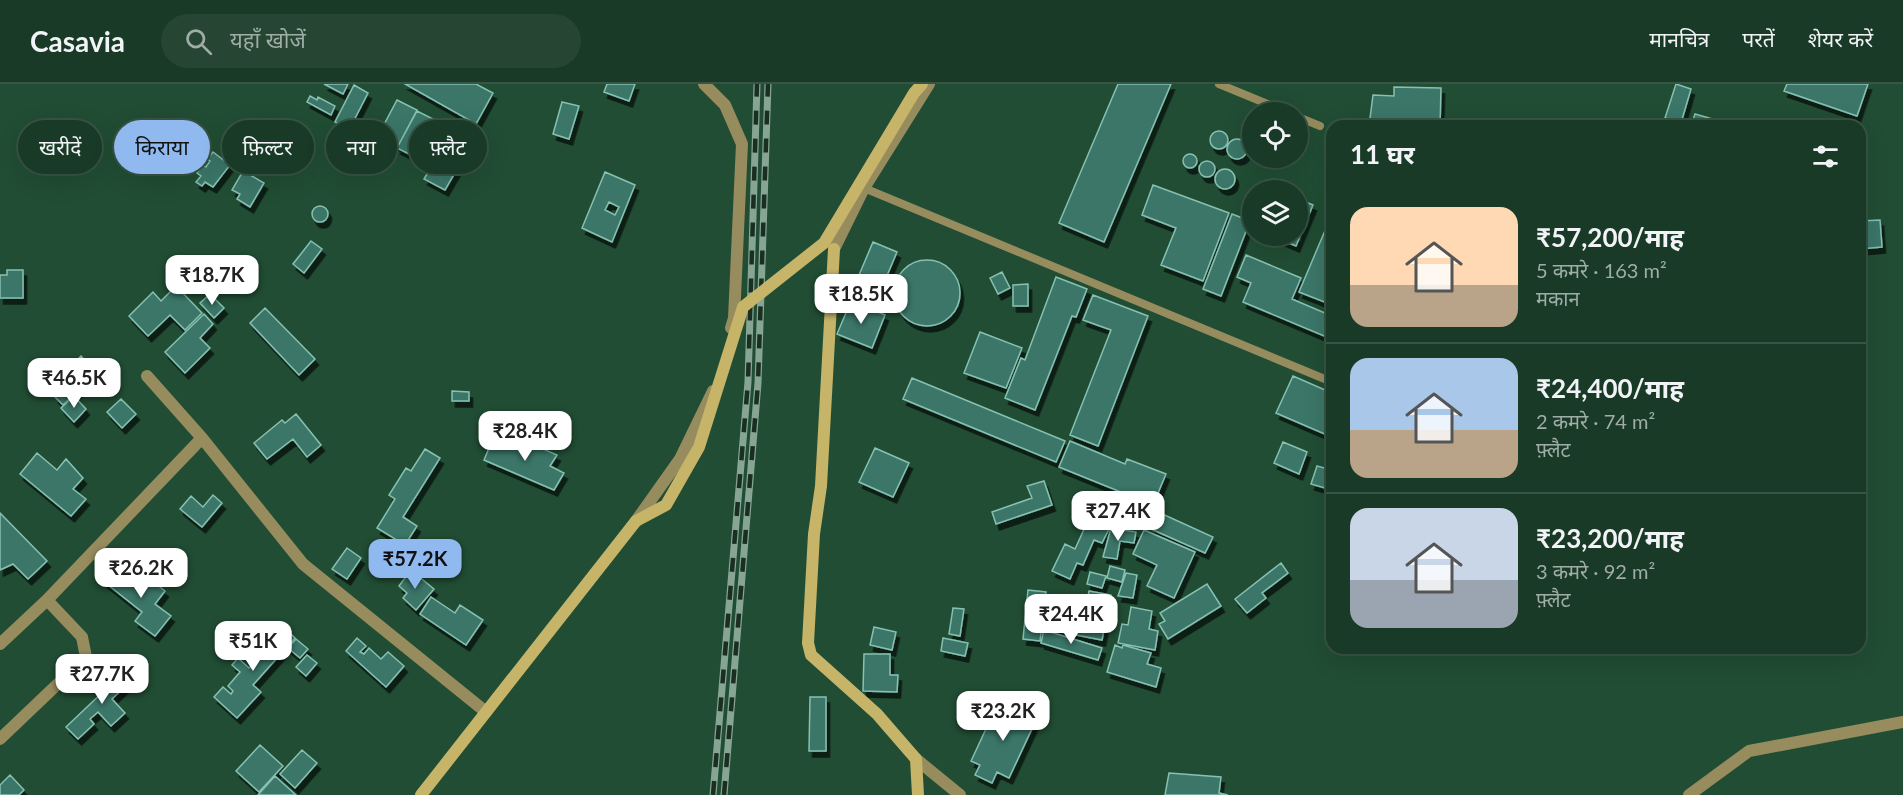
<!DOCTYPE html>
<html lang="hi">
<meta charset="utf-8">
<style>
:root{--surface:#193a27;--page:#264533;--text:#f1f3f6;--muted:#9fada7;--line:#375444;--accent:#90b9f0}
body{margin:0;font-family:Lato,"Noto Sans Devanagari",sans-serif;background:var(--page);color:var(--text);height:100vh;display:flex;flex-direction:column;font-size:22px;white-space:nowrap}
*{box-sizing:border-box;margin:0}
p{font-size:20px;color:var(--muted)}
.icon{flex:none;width:33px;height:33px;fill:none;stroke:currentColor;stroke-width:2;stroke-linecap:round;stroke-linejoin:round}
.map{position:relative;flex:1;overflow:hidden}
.details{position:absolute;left:1326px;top:36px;width:540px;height:534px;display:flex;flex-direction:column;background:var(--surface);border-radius:18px;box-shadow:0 6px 24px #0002,0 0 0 2px var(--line)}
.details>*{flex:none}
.banner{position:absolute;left:18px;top:36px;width:570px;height:54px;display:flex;gap:12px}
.controls{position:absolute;left:1242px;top:18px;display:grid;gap:12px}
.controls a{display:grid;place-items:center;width:66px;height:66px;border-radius:50%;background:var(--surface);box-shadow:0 6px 24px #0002,0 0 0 2px var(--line);font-size:30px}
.price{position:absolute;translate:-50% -51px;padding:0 14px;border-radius:12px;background:#fff;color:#222;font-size:20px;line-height:39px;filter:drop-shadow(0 2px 3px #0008)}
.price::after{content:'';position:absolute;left:50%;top:36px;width:18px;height:14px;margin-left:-9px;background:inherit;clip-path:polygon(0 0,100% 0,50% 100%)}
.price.selected{background:var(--accent);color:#111}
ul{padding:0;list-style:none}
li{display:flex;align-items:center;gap:18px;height:150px;padding:0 24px}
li+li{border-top:2px solid var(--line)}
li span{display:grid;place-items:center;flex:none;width:168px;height:120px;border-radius:18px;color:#555}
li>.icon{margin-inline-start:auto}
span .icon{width:72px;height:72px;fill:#fffc;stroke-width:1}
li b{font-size:26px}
h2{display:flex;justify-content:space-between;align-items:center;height:72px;padding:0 24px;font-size:26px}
.pill{padding:0 21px;border-radius:27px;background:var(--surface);box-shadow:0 6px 24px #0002,0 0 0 2px var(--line);font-size:21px;line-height:54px}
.pill.selected{background:var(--accent);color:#111}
header{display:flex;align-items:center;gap:36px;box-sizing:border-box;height:84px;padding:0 30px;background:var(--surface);border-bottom:2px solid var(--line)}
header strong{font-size:28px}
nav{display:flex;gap:33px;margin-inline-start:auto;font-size:21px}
.search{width:420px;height:54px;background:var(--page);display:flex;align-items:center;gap:15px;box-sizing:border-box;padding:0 21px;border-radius:33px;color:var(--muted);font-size:22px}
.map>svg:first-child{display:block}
.building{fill:#3b7668;stroke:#86c1b2;stroke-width:1.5;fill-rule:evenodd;filter:url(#shadow)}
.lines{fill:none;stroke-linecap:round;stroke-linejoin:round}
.lane{stroke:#978c5e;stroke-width:8}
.street{stroke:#978c5e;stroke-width:12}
.secondary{stroke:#c6b469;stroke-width:12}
.rail-casing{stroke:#86a693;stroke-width:7}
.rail{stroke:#1b2e22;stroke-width:4.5;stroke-dasharray:14;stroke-linecap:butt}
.secondary-bridge{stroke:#c6b469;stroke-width:12}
</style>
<header>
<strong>Casavia</strong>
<div class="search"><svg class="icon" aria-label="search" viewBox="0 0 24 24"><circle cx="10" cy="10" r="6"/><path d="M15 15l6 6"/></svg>यहाँ खोजें</div>
<nav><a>मानचित्र</a><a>परतें</a><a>शेयर करें</a></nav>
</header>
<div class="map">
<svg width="1903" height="711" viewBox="0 0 1903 711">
<defs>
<filter id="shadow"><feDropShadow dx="3.5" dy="6" stdDeviation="0" flood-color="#0009"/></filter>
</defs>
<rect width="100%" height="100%" fill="#214d34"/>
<path class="building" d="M324,0H348L343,10Z
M405,0H476L493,9L476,40Z
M607,0H635L629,17L604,8Z
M1118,0H1171L1104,158L1059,139Z
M1676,0L1691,5L1681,39L1665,34Z
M1787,0H1868L1857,32L1784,7Z
M354,1L368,9L349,46L335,38Z
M1394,3L1441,4L1440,42H1369L1373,11L1394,12Z
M310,12L317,16L318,13L335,22L331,31L307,18Z
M397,16L417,26L398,62L378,52Z
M562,18L579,22L569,55L553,50Z
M417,27L437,37L417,74L397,64Z
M1695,30L1716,36L1714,42H1691Z
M447,43L475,59L470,68L441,52Z
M1210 56a9 9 0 1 1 18 0a9 9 0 1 1-18 0Z
M161,47L177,53L170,72L154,67Z
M441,54L467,68L445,106L424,95L430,85L426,82Z
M1227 65a10 10 0 1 1 20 0a10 10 0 1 1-20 0Z
M213,68L230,81L213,103L205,98L202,102L196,98L201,92L197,89L203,81L206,83L210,77L207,75Z
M1183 77a7 7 0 1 1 14 0a7 7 0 1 1-14 0Z
M1199 85a8 8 0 1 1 16 0a8 8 0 1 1-16 0Z
M1215 95a10 10 0 1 1 20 0a10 10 0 1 1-20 0Z
M243,87L264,99L250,123L237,115L240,110L232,106Z
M605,88L635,101L612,158L582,144ZM609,118L619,123L615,131L605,126Z
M1153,101L1229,129L1203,197L1161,181L1176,144L1142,131Z
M1298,115L1313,121L1296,162L1272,152H1298Z
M312 130a8 8 0 1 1 16 0a8 8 0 1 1-16 0Z
M1232,130L1250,137L1221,212L1203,205Z
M1332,130V221L1299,208Z
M1880,136L1882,163L1860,165V137Z
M311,157L322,165L304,189L293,180Z
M873,158L897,168L875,220L851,210Z
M1246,171L1301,194L1292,215L1332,232V246L1329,254L1243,218L1251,199L1237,193Z
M894 209a33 33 0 1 1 66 0a33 33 0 1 1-66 0Z
M7,186H23V214H0V191H7Z
M1002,188L1010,204L998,210L990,194Z
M1056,193L1087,205L1076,233L1072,232L1035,326L1005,314L1021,274L1025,276Z
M1028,200V222H1013V201Z
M176,202L202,229L185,246L170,231L148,252L129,232L153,208L161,217Z
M210,210L224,224L214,234L200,219Z
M1093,211L1148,232L1098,362L1070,351L1111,246L1083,236Z
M851,217L885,231L872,264L837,250Z
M265,224L315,275L299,291L250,239Z
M204,230L213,240L200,254L210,264L185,289L165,268Z
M980,248L1022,264L1006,304L964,289Z
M81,272L97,289L63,321L55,313L64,305L56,297Z
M1293,292L1332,309V340L1327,351L1276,329Z
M912,294L1065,357L1056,378L903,315Z
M452,307L469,308V317H452Z
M74,312L86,325L74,338L61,324Z
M121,315L136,330L122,344L107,328Z
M296,330L321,361L307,373L293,355L267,375L254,359L282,336L285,339Z
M494,352L521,366L525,357L557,371L550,382L564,389L554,406L484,376Z
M1070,357L1125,380L1127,375L1166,390L1153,421L1059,383Z
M1283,358L1307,368L1299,390L1274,379Z
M875,364L909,379L893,413L859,398Z
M425,365L440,374L403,433L417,442L405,461L377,444L395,415L389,411L406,384L411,387Z
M37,369L57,386L66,375L83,394L73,405L86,415L71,432L20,390Z
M1317,382L1332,386V406L1311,400Z
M1044,397L1052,421L996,440L992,428L1032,414L1027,402Z
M213,411L222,419L202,443L180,425L191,412L203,423Z
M1158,428L1213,453L1205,469L1151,445Z
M0,429L47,477L28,495L13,480L0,486Z
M1091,430L1112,439L1102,459L1094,456L1083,481L1077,479L1070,495L1052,487L1065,460L1075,465Z
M1111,444L1136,448L1134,459L1120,457L1117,475L1103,473Z
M1144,446L1195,468L1174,514L1147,502L1157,481L1133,470Z
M347,464L361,474L347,495L332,485Z
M1281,479L1288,489L1262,509L1266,514L1247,529L1235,515Z
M1110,482L1125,486L1122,498L1107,494Z
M114,483L135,499L143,489L165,507L155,520L171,532L155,552L135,537L142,528L103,497Z
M411,486L434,505L416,526L403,514L407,509L399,502Z
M1090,488L1106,492L1102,504L1087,500Z
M1126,489L1137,491L1133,514L1118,512Z
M1207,500L1221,522L1168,555L1159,540L1165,537L1160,529Z
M1028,506L1046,508L1040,557L1023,555Z
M1089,507L1111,511L1102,556L1045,545L1049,525L1064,528L1066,520L1086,523Z
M431,513L455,529L460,521L483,536L466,561L420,530Z
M1131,523L1152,527L1149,545L1158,547L1155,566L1118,559L1122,540L1128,541Z
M953,524L964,525L960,552L949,550Z
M283,542L295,554L253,601L261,608L237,634L214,613L223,603L231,610L233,607L228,602L240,588L232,581L238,574L249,584L254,579L242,568L252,556L262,565Z
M874,543L896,548L892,566L870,561Z
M1044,546L1102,564L1098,576L1041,559Z
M357,554L366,562L360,568L364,570L369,564L381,575L388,568L404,582L386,603L346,567Z
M943,554L968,559L965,572L941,567Z
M296,555L308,565L300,574L288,564Z
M1115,561L1122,564L1123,561L1151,569L1147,580L1161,584L1156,603L1107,588Z
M864,570H890V591H898L897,608L863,607Z
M307,571L317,579L306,592L296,583Z
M117,582L131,597L112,615L125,629L111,642L98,628L90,635L94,640L78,655L66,643L107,604L101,598Z
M810,613H826V667H809Z
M999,617L1037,634L1009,694L997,688L992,699L975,691L980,681L971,677Z
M260,661L283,682L259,708L236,687Z
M302,666L317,679L295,704L280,690Z
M1169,689L1221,693L1219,709L1228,711H1165Z
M10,691L24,706L19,711H0V701Z
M275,692L296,711H258Z"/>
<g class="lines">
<path class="lane" d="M1219,0L1287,28
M1298,33L1320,42
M864,104L1332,298"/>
<path class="street" d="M704,0L725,21L742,60L734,234L731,244
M834,165L864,104L929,0
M147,292L202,354
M636,437L680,375L713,307
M0,560L47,516L202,354L303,480L486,628
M0,655L86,573L82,553L47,516
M916,675L960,711
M1689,711L1749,667L1903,638"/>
<path class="secondary" d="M834,165L821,402L814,450L808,559L811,571L877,630L916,675L918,711
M421,711L636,437"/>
<g class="rail-casing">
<path id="rail" d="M713,711L748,298L757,0
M724,711L758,299L768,0"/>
</g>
<use href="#rail" class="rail"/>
<path class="secondary-bridge" d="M636,437L666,421L699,363L743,223L824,159L914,9L922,0"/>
</g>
</svg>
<div class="controls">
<a><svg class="icon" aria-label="locate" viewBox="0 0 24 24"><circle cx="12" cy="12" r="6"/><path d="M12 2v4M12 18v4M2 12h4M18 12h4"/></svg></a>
<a><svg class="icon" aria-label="layers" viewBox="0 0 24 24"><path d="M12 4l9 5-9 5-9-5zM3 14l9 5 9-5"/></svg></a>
</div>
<b class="price" style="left:212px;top:222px">₹18.7K</b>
<b class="price" style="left:861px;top:241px">₹18.5K</b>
<b class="price" style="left:74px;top:325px">₹46.5K</b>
<b class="price" style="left:525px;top:378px">₹28.4K</b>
<b class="price" style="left:1118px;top:458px">₹27.4K</b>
<b class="price selected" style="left:415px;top:506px">₹57.2K</b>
<b class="price" style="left:141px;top:515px">₹26.2K</b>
<b class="price" style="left:1071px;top:561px">₹24.4K</b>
<b class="price" style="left:253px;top:588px">₹51K</b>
<b class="price" style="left:102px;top:621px">₹27.7K</b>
<b class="price" style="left:1003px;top:658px">₹23.2K</b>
<div class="banner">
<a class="pill">खरीदें</a>
<a class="pill selected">किराया</a>
<a class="pill">फ़िल्टर</a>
<a class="pill">नया</a>
<a class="pill">फ़्लैट</a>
</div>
<section class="details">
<h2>11 घर<svg class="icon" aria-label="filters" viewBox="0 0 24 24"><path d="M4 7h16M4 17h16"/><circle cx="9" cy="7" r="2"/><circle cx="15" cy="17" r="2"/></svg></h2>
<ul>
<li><span style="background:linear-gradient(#ffd9b3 65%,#b9a48a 0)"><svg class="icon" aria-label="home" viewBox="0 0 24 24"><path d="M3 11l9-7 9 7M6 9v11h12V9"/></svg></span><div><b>₹57,200/माह</b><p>5 कमरे · 163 m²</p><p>मकान</p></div></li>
<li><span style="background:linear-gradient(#a9c7e8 60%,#b9a48a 0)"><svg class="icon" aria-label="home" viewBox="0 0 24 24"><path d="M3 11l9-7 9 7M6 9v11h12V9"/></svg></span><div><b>₹24,400/माह</b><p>2 कमरे · 74 m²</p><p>फ़्लैट</p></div></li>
<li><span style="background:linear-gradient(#c9d6e8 60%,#9aa5b1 0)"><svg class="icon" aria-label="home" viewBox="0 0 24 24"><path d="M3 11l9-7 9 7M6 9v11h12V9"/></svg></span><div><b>₹23,200/माह</b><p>3 कमरे · 92 m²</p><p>फ़्लैट</p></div></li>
</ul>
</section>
</div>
